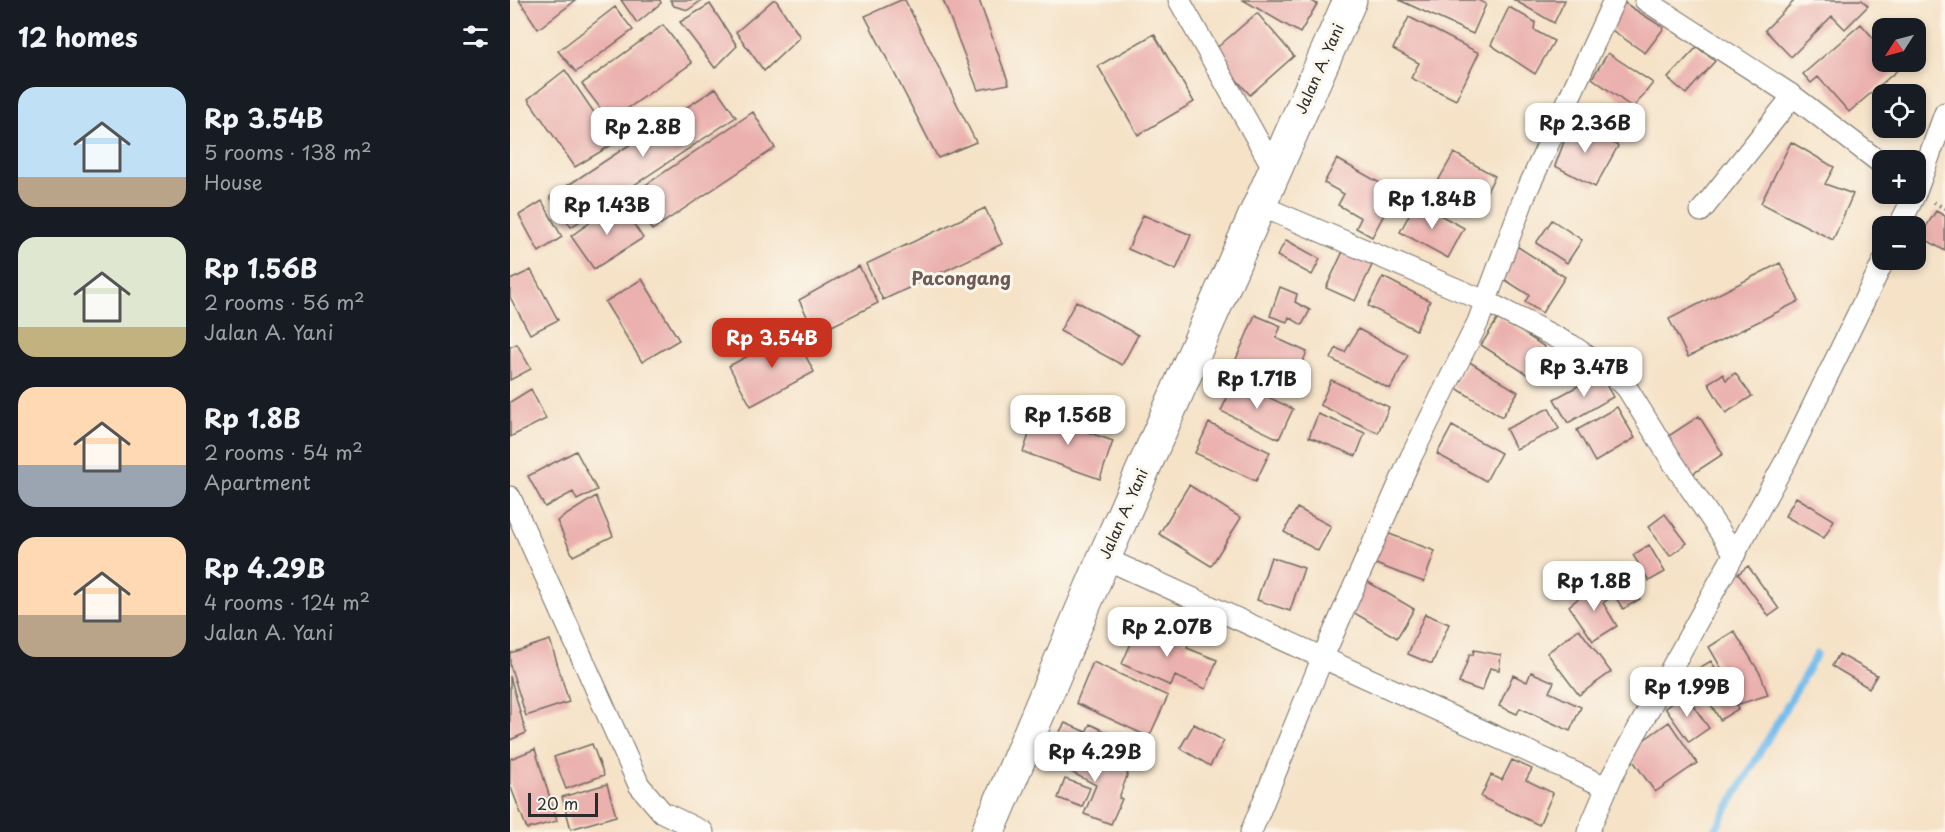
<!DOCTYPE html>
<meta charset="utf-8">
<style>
:root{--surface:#171b24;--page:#242831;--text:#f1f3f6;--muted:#9ea1a6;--accent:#c8321e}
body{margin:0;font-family:"Playpen Sans",sans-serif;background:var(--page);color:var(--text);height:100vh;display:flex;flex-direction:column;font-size:22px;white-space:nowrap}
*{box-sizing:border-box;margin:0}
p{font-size:20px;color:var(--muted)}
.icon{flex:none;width:33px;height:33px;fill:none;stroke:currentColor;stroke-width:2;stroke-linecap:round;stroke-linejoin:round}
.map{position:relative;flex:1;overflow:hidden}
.sheet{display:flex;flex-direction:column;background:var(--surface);width:510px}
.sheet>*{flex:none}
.needle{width:39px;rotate:234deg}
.tools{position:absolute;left:1362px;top:18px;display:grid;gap:12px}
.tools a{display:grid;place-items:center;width:54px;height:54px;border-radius:12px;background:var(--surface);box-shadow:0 3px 9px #0003;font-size:30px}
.scale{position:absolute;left:18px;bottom:15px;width:70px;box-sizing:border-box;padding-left:6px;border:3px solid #2b2b2b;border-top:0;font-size:16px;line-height:21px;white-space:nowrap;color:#2b2b2b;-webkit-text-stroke:4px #fbf7ec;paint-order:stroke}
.price{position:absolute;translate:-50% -51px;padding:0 14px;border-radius:12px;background:#fff;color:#222;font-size:20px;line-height:39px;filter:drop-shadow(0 2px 3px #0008)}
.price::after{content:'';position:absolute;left:50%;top:36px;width:18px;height:14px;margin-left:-9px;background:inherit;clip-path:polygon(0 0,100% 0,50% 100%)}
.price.current{background:var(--accent);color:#fff}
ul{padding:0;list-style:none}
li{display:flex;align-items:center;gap:18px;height:150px;padding:0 18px}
li span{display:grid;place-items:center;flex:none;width:168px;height:120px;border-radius:18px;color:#555}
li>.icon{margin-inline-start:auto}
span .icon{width:72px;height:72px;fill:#fffc;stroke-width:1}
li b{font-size:26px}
h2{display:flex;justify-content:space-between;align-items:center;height:72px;padding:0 18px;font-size:26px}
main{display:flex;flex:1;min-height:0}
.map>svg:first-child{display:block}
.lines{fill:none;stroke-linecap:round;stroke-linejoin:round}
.stream{stroke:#76bded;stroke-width:7}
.building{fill:#ebb1ae}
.minor-casing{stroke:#726b62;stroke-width:23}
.trunk-casing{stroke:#726b62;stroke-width:35}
.path{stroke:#726b62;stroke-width:4;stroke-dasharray:1.5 4.5;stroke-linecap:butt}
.minor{stroke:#fff;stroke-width:21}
.trunk{stroke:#fff;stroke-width:33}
.labels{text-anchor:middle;stroke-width:6;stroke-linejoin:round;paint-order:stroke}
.street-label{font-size:15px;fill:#2b2b2b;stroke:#fbf7ec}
.quarter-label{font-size:18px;font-weight:bold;fill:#6e5a59;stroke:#fbf7ec}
</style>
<main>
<section class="sheet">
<h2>12 homes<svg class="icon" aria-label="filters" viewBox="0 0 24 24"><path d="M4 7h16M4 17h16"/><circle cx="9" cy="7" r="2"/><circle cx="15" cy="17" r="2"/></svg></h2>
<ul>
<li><span style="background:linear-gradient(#bfe0f5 75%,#b9a48a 0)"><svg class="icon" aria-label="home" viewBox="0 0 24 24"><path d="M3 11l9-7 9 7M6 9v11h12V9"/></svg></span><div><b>Rp 3.54B</b><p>5 rooms · 138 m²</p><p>House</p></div></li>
<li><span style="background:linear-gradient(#dfe7d0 75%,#c2b280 0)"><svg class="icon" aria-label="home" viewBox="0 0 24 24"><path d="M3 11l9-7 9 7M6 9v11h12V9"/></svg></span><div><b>Rp 1.56B</b><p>2 rooms · 56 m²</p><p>Jalan A. Yani</p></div></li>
<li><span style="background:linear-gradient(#ffd9b3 65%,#9aa5b1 0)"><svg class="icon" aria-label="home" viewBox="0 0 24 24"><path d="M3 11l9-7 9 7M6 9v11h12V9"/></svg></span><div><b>Rp 1.8B</b><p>2 rooms · 54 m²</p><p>Apartment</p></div></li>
<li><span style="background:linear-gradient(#ffd9b3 65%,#b9a48a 0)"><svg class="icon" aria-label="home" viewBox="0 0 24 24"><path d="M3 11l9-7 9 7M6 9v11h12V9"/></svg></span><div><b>Rp 4.29B</b><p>4 rooms · 124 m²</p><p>Jalan A. Yani</p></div></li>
</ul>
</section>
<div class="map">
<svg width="1435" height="832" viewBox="0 0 1435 832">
<rect width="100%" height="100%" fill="#fbf7ec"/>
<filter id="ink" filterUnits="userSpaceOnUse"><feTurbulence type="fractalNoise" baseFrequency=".0167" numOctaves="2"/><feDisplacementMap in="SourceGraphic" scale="12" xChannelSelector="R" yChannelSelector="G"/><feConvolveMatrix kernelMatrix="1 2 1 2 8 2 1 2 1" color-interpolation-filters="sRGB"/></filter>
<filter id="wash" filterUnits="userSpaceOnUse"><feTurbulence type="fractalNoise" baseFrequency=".008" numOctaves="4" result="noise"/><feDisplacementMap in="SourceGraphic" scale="24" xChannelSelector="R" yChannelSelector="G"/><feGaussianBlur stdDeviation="1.35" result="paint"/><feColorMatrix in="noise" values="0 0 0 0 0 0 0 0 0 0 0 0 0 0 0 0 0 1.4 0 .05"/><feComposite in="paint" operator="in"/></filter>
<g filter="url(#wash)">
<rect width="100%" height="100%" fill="#f5e2c7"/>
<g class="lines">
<path class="stream" d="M1204,832L1307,654"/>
</g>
<g id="blocks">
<path class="building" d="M9,0H66L28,29Z
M111,0H150L151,3L127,23Z
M160,0H192L178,10L164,6Z
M263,0H266L290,37L254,71L226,32Z
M391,0H395L466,142L428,158L355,16Z
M433,0H469L499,84L468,90Z
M733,0H800L807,4L790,33Z
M889,0H968L976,4L963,34Z
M1004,0H1055L1044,23Z
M1285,0H1352L1358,6L1335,29L1322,16L1281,57L1255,30Z
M1113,2L1154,28L1135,53L1096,26Z
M200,4L227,46L205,68L170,22Z
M105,7L123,30L66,72L48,51Z
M999,7L1025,22L1024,30L1044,41L1025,74L981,45Z
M747,13L784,56L740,95L702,52Z
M899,17L969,53L946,100L901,78L909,63L883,49Z
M1351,24L1372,48V62H1384L1390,68L1339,112L1308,77L1301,83L1293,74Z
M153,25L182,63L100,121L72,84Z
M644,34L684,102L628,135L588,66Z
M1187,47L1205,61L1176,94L1158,78Z
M1098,53L1143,83L1123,108L1082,78Z
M55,70L105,143L65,167L18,99Z
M206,88L226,117L61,227L40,197Z
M243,112L265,148L142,230L118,197Z
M1062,120L1108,146L1085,187L1045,166Z
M1281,142L1324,167L1315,184L1343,194L1323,240L1251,203Z
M944,153L985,176L969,206L927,183Z
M827,159L886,192L862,237L846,228L851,218L828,205L834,194L814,183Z
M32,201L52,237L29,252L9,215Z
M109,202L133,238L84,269L61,236Z
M906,202L954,228L938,258L890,232Z
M475,208L492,244L373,300L356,264Z
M1426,211L1435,216V251L1410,236Z
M633,215L681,235L666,270L618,249Z
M1042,220L1072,240L1057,263L1026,243Z
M776,240L810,259L802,275L767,256Z
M1005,245L1055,277L1032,313L1015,302L1019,295L986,274Z
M835,247L864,261L845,301L816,288Z
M1270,263L1289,301L1178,357L1159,319Z
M349,266L368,303L306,334L289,300Z
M21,270L48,320L20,334L0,297V280Z
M873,277L920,301L906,330L858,306Z
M132,279L169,340L132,362L95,302Z
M770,287L787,294L785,302L800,310L792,325L779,317L777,322L760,316Z
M566,301L628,335L612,365L550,331Z
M745,315L771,326L766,338L797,352L786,377L755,363L746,383L721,371Z
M989,317L1035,347L1018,375L971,345Z
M848,329L898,355L880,389L821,359L826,348L835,352Z
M283,332L304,372L241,406L219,366Z
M7,344L21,369L0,380V347Z
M958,361L1008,392L992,417L943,386Z
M1225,373L1242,396L1216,413L1198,383L1213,374L1216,380Z
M1090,374L1103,397L1058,423L1044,399Z
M821,380L879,407L868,433L810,405Z
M725,381L783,409L769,439L711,411Z
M21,389L36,419L0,437V402Z
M1107,407L1125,438L1085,462L1067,430Z
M1039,408L1049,429L1006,449L996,429Z
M526,414L603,441L590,479L513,452Z
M808,414L855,433L846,456L799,437Z
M1189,416L1213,454L1181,475L1157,437Z
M699,423L760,452L746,481L685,453Z
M942,426L991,453L976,481L927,454Z
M66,451L87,490L67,500L63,492L35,507L18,476Z
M679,485L731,518L701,566L649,534Z
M86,496L103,536L63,556L47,521Z
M1286,497L1324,520L1314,538L1275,516Z
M787,508L821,526L808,551L774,532Z
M1155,514L1177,543L1160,556L1138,527Z
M874,532L925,551L914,582L863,563Z
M1139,545L1155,572L1139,581L1123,555Z
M761,557L794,568L780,611L747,600Z
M1238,566L1269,609L1259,616L1228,574Z
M1114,573L1130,599L1113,609L1097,584Z
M853,579L904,609L887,638L836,608Z
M1089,582L1101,597L1093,603L1107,626L1083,641L1059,606Z
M915,614L939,624L922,664L898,654Z
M630,622L679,643L677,648L707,660L696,689L665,676L661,686L612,664Z
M1069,629L1101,672L1069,695L1037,653Z
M1224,631L1251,675L1258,695L1226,705L1228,709L1210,720L1182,672L1201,661L1216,686L1221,685L1199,647Z
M40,640L59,702L16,716L0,665V653Z
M964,650L991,655L989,670L980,668L972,691L949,683L960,654L963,655Z
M1329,654L1367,675L1359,688L1322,666Z
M583,662L658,696L639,737L566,703Z
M1021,672L1044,682L1039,692L1071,707L1060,731L1010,708L1007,714L989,706L1003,675L1017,682Z
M0,676L16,733L0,740Z
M1175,694L1199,728L1179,742L1155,708Z
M1159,722L1187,763L1145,792L1117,752Z
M555,723L576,732L580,724L631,749L623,766L549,733Z
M684,724L714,741L700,766L670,748Z
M82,744L94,775L56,789L44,757Z
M546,745L592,768L594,764L618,773L609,798L612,799L601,824L574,814L586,785L538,760Z
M25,749L47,821L17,829L0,785V759Z
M1002,760L1022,769L1016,780L1043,793L1029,825L971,797L981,775L992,780Z
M555,779L580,788L572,807L548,798Z
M97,784L106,816L61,829L52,797Z"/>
</g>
</g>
<g filter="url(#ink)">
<use href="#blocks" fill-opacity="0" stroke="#726b62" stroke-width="1.5"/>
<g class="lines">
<g class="minor-casing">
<path id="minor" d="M669,0L765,171
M1135,0L1283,96L1372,164
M1406,192L1435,113
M751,206L975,301L1061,345L1103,374L1117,388L1164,464L1225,554
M1191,211L1283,96
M1389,226L1405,194
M0,497L129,785L152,812L193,832
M594,558L1096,787
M741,832L812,659L901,457L968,322L1015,195L1104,0
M1078,832L1102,776L1279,455L1374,260"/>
</g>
<g class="trunk-casing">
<path id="trunk" d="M478,832L594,558L840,0"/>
</g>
<path class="path" d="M1424,202L1435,209"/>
<use href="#minor" class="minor"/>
<use href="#trunk" class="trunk"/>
</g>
</g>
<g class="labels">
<g class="street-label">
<text transform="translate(810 69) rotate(-66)" y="5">Jalan A. Yani</text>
<text transform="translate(614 514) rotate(-66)" y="5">Jalan A. Yani</text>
</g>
<g class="quarter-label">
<text x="451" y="285">Pacongang</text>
</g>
</g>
</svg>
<div class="tools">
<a><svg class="needle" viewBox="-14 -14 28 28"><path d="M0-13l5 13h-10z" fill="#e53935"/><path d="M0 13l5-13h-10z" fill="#9ea1a6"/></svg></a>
<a><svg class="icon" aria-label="locate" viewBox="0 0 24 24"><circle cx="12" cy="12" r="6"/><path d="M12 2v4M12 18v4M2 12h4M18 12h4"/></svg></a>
<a>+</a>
<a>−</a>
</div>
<div class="scale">20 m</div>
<b class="price" style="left:1075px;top:154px">Rp 2.36B</b>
<b class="price" style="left:133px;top:158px">Rp 2.8B</b>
<b class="price" style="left:922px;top:230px">Rp 1.84B</b>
<b class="price" style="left:97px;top:236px">Rp 1.43B</b>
<b class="price current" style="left:262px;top:369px">Rp 3.54B</b>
<b class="price" style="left:1074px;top:398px">Rp 3.47B</b>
<b class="price" style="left:747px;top:410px">Rp 1.71B</b>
<b class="price" style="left:558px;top:446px">Rp 1.56B</b>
<b class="price" style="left:1084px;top:612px">Rp 1.8B</b>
<b class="price" style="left:657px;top:658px">Rp 2.07B</b>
<b class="price" style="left:1177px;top:718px">Rp 1.99B</b>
<b class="price" style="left:585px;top:783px">Rp 4.29B</b>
</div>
</main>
